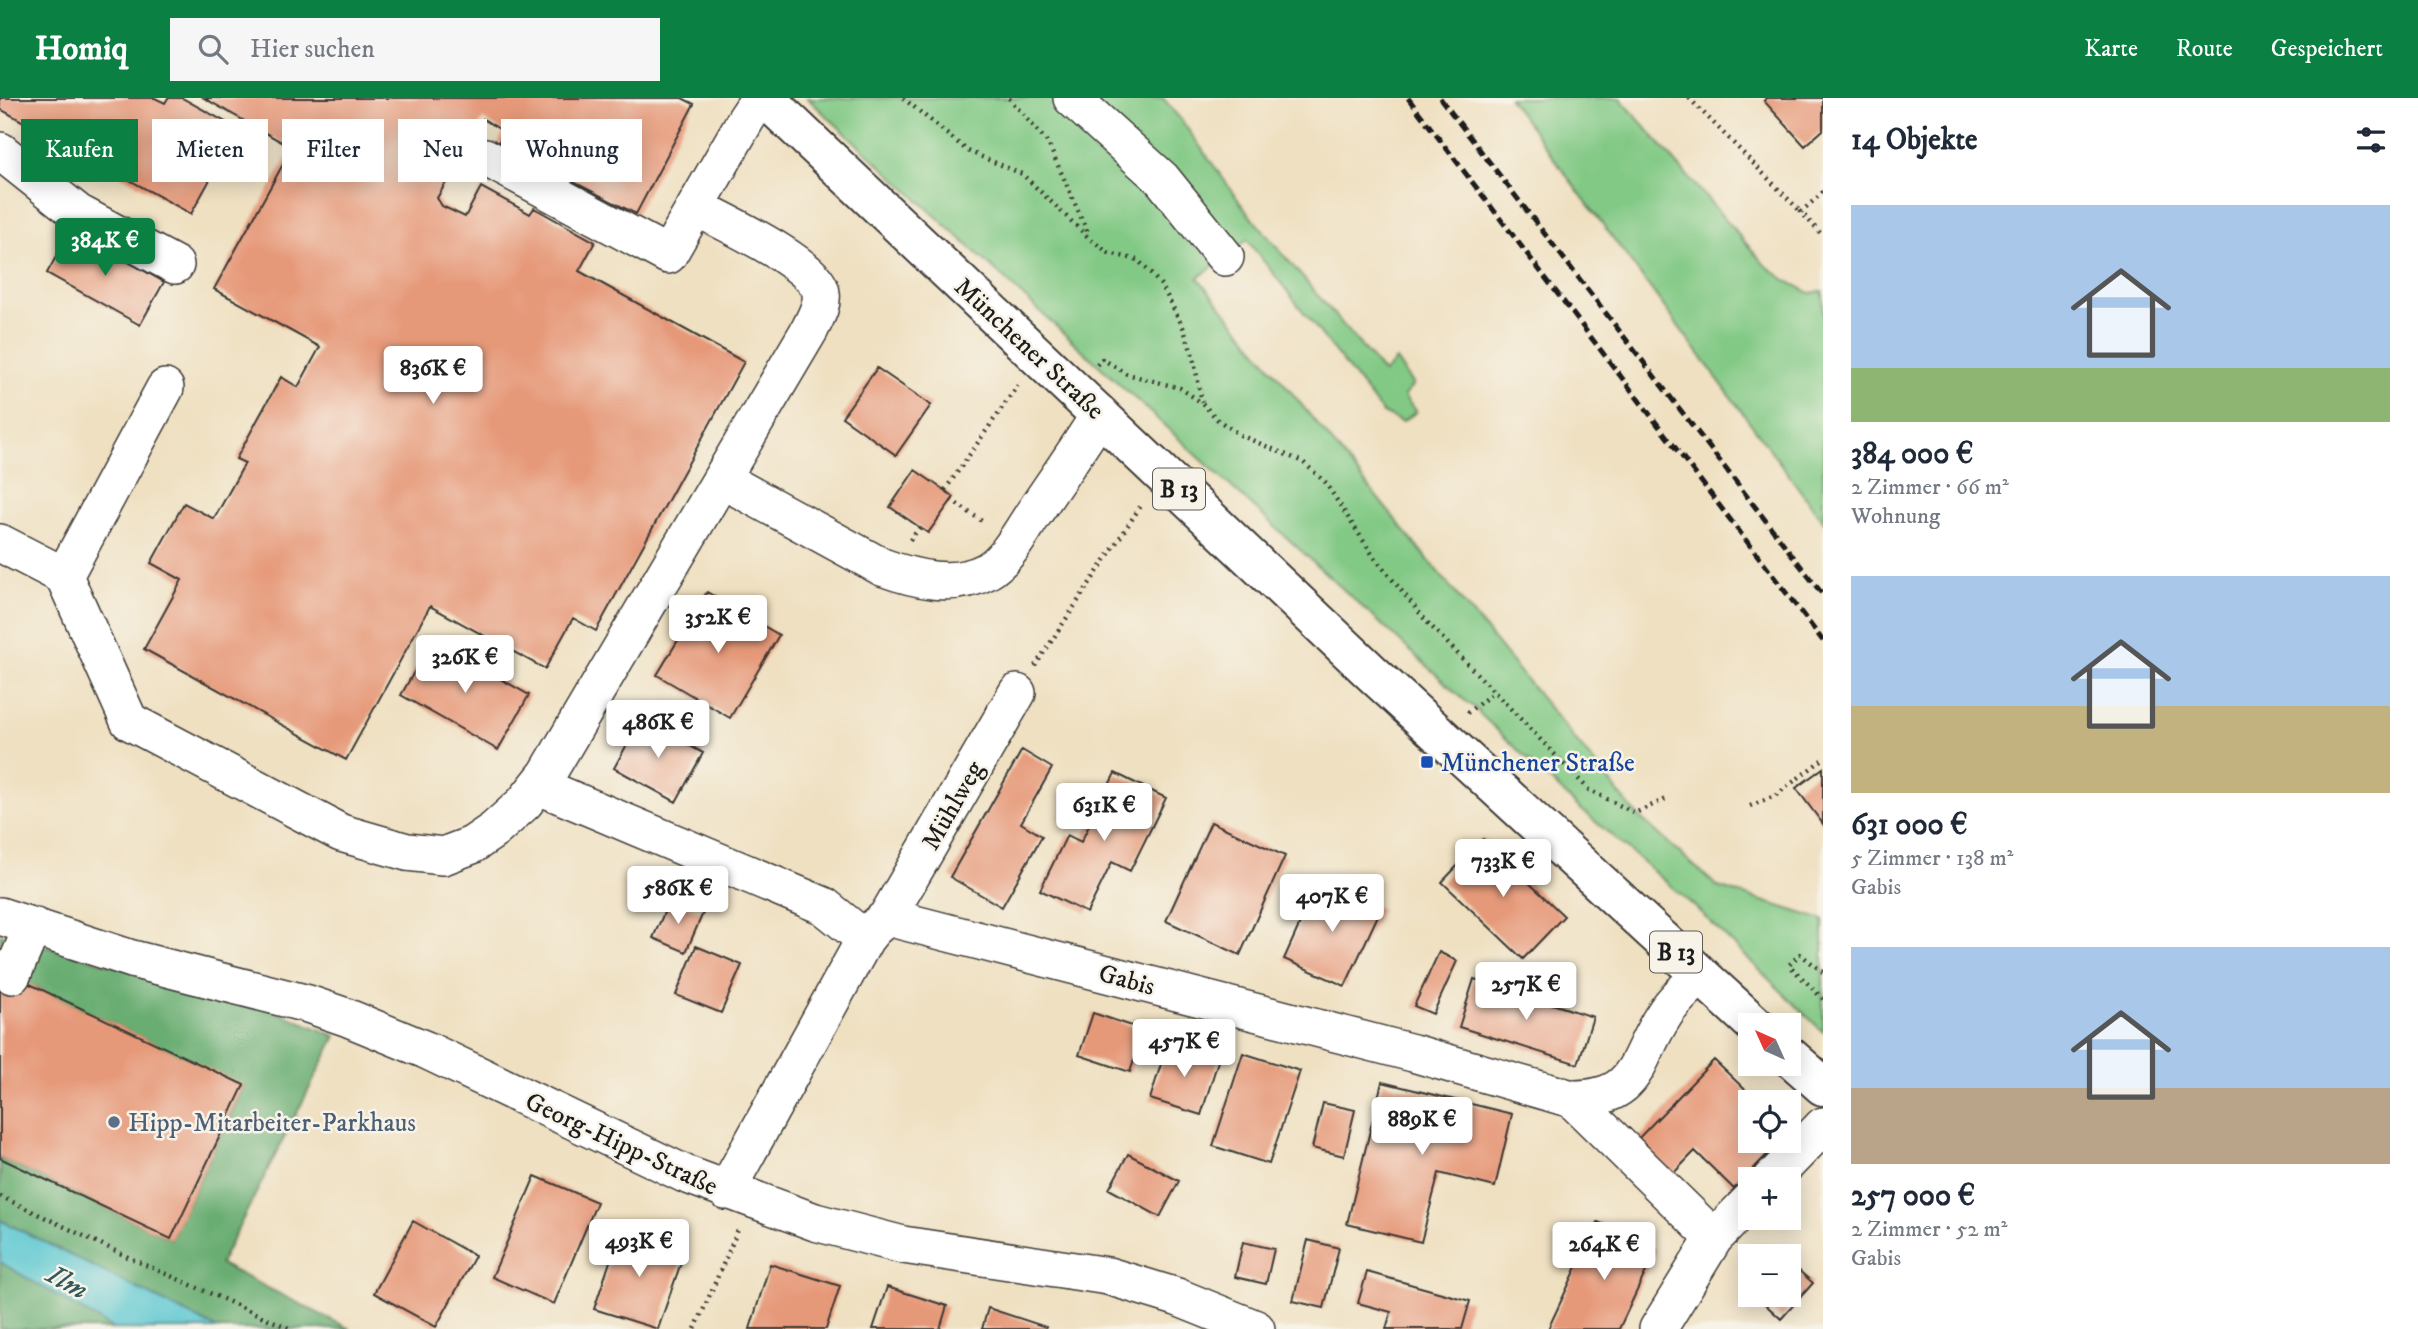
<!DOCTYPE html>
<html lang="de">
<meta charset="utf-8">
<style>
:root{--surface:#fff;--page:#f6f6f7;--text:#1f2937;--muted:#747a83;--accent:#0b8043}
body{margin:0;font-family:"IM FELL DW Pica",serif;background:var(--page);color:var(--text);height:100vh;display:flex;flex-direction:column;font-size:26px;white-space:nowrap}
*{box-sizing:border-box;margin:0}
p{font-size:23px;color:var(--muted)}
.icon{flex:none;width:38px;height:38px;fill:none;stroke:currentColor;stroke-width:2;stroke-linecap:round;stroke-linejoin:round}
.map{position:relative;flex:1;overflow:hidden}
.drawer{display:flex;flex-direction:column;background:var(--surface);width:595px}
.drawer>*{flex:none}
.guide{position:absolute;left:21px;top:21px;width:665px;height:63px;display:flex;gap:14px}
.needle{width:46px;rotate:315deg}
.buttons{position:absolute;left:1738px;top:915px;display:grid;gap:14px}
.buttons a{display:grid;place-items:center;width:63px;height:63px;border-radius:0px;background:var(--surface);box-shadow:0 4px 18px #0003;font-size:35px}
.price{position:absolute;translate:-50% -60px;padding:0 16px;border-radius:7px;background:#fff;color:#222;font-size:23px;line-height:46px;filter:drop-shadow(0 2px 4px #0008)}
.price::after{content:'';position:absolute;left:50%;top:42px;width:21px;height:16px;margin-left:-10px;background:inherit;clip-path:polygon(0 0,100% 0,50% 100%)}
.price.current{background:var(--accent);color:#fff}
ul{padding:0;list-style:none}
li{display:grid;align-content:center;gap:14px;height:371px;padding:0 28px}
li span{display:grid;place-items:center;height:217px;border-radius:0px;color:#555}
li>.icon{margin-inline-start:auto}
span .icon{width:126px;height:126px;fill:#fffc;stroke-width:1}
li b{font-size:30px}
h2{display:flex;justify-content:space-between;align-items:center;height:84px;padding:0 28px;font-size:30px}
.chip{padding:0 24px;border-radius:0px;background:var(--surface);box-shadow:0 4px 18px #0003;font-size:24px;line-height:63px}
.chip.current{background:var(--accent);color:#fff}
header{display:flex;align-items:center;gap:42px;box-sizing:border-box;height:98px;padding:0 35px;background:var(--accent);color:#fff}
header strong{font-size:33px}
nav{display:flex;gap:38px;margin-inline-start:auto;font-size:24px}
.search{width:490px;height:63px;background:var(--page);display:flex;align-items:center;gap:18px;box-sizing:border-box;padding:0 24px;border-radius:0px;color:var(--muted);font-size:26px}
main{display:flex;flex:1;min-height:0}
.map>svg:first-child{display:block}
.green{fill:#82c985;stroke:#4f7250;stroke-width:2}
.forest{fill:#69ad72;stroke:#426447;stroke-width:2}
.water{fill:#5bc8d1;stroke:#3c7276;stroke-width:2}
.building{fill:#e69979}
.lines{fill:none;stroke-linecap:round;stroke-linejoin:round}
.minor-casing{stroke:#3c3935;stroke-width:40}
.major-casing{stroke:#3c3935;stroke-width:42}
.path{stroke:#3c3935;stroke-width:4.5;stroke-dasharray:2 5;stroke-linecap:butt}
.minor{stroke:#fff;stroke-width:37}
.major{stroke:#fff;stroke-width:38}
.rail{stroke:#1c1c1c;stroke-width:5;stroke-dasharray:10 5;stroke-linecap:butt}
.transit-dot{fill:#1a4fb4;stroke:#f7f3e8;stroke-width:2.5}
.service-dot{fill:#5c6f8a;stroke:#f7f3e8;stroke-width:2.5}
.labels{text-anchor:middle;stroke-width:5;stroke-linejoin:round;paint-order:stroke}
.shield{fill:#f7f3e8;stroke:#5e5c59;stroke-width:2}
.shield-label{font-size:24px;font-weight:bold;fill:#1c1c1c}
.street-label{font-size:26px;fill:#1c1c1c;stroke:#f7f3e8}
.transit-label{font-size:26px;fill:#164399;stroke:#f7f3e8;text-anchor:start}
.service-label{font-size:26px;fill:#4e5e75;stroke:#f7f3e8;text-anchor:start}
.water-label{font-size:28px;font-style:italic;fill:#32585b;stroke:#f7f3e8}
</style>
<header>
<strong>Homiq</strong>
<div class="search"><svg class="icon" aria-label="search" viewBox="0 0 24 24"><circle cx="10" cy="10" r="6"/><path d="M15 15l6 6"/></svg>Hier suchen</div>
<nav><a>Karte</a><a>Route</a><a>Gespeichert</a></nav>
</header>
<main>
<div class="map">
<svg width="1823" height="1231" viewBox="0 0 1823 1231">
<rect width="100%" height="100%" fill="#f7f3e8"/>
<filter id="ink" filterUnits="userSpaceOnUse"><feTurbulence type="fractalNoise" baseFrequency=".0143" numOctaves="2"/><feDisplacementMap in="SourceGraphic" scale="14" xChannelSelector="R" yChannelSelector="G"/><feConvolveMatrix kernelMatrix="1 2 1 2 8 2 1 2 1" color-interpolation-filters="sRGB"/></filter>
<filter id="wash" filterUnits="userSpaceOnUse"><feTurbulence type="fractalNoise" baseFrequency=".00686" numOctaves="4" result="noise"/><feDisplacementMap in="SourceGraphic" scale="28" xChannelSelector="R" yChannelSelector="G"/><feGaussianBlur stdDeviation="1.57" result="paint"/><feColorMatrix in="noise" values="0 0 0 0 0 0 0 0 0 0 0 0 0 0 0 0 0 1.4 0 .05"/><feComposite in="paint" operator="in"/></filter>
<g filter="url(#wash)">
<rect width="100%" height="100%" fill="#efe0c1"/>
<path class="green" d="M807,0H1163L1182,23L1247,114L1384,275L1396,262L1413,287L1404,298L1416,314L1402,324L1383,315L1247,142L1198,180L1635,715L1718,789L1823,822V934L1693,807L1577,708L1478,614L1479,613L1464,602Z
M1509,0H1620L1764,166L1785,182L1810,195L1823,193V423Z"/>
<path class="forest" d="M0,836L270,911L336,938L220,1166L350,1231H218L0,1122V1060L171,1141L244,988L0,872Z
M0,1164L114,1231H0Z"/>
<path class="water" d="M0,1122L218,1231H114L0,1164Z"/>
<g id="blocks">
<path class="building" d="M0,0H155L165,5L168,0H182L238,31L191,116L0,11Z
M204,0H682L694,6L636,116L498,45L504,34L483,21L437,100L442,108L465,119L481,89L530,116L534,110L595,144L579,173L744,264L596,533L573,520L545,571L430,508L346,662L144,551L182,482L151,465L184,405L214,421L245,365L236,361L281,279L298,289L320,249L214,191L292,50Z
M1766,0H1823V32L1805,48L1764,3Z
M71,132L164,184L140,227L47,175Z
M877,270L931,307L896,357L842,319Z
M915,372L954,399L928,435L890,409Z
M707,494L779,537L730,620L657,577Z
M432,542L529,597L498,652L401,597Z
M641,621L703,655L676,704L614,670Z
M1022,652L1052,670L1021,725L1042,738L1002,809L950,779Z
M1823,670V726L1796,690Z
M1115,675L1166,700L1130,773L1112,764L1087,815L1040,792L1067,737L1081,744Z
M1211,724L1285,758L1240,857L1166,823Z
M1483,741L1564,818L1523,861L1442,784Z
M1319,783L1381,811L1345,888L1284,861Z
M670,801L703,815L686,854L653,840Z
M696,848L742,867L721,915L676,897Z
M1439,854L1457,863L1433,916L1414,908Z
M0,872L244,987L171,1141L0,1060Z
M1474,881L1593,919L1578,966L1459,929Z
M1093,915L1144,932L1130,974L1079,957Z
M1168,944L1219,960L1201,1017L1150,1001Z
M1243,955L1300,973L1269,1066L1213,1048Z
M1714,962L1758,1004H1750V1043H1780L1734,1091L1695,1053L1668,1081L1632,1047Z
M1382,984L1512,1016L1495,1089L1439,1075L1421,1144L1347,1126Z
M1323,1005L1355,1012L1344,1058L1312,1050Z
M1128,1056L1179,1083L1160,1119L1109,1091Z
M535,1078L597,1104L554,1206L492,1179Z
M413,1123L475,1158L436,1229L374,1195Z
M1598,1124L1656,1152L1619,1231H1548Z
M621,1131L685,1153L658,1231L594,1211Z
M1308,1142L1339,1150L1324,1210L1293,1203Z
M1243,1144L1274,1151L1266,1186L1235,1179Z
M1788,1163L1813,1185L1781,1221L1755,1197H1788Z
M770,1166L840,1188L826,1231H750Z
M1367,1174L1470,1203L1462,1231H1386L1391,1214L1358,1205Z
M887,1189L947,1208L940,1231H873Z
M988,1210L1046,1229L1045,1231H982Z"/>
</g>
</g>
<g filter="url(#ink)">
<use href="#blocks" fill-opacity="0" stroke="#3c3935" stroke-width="2"/>
<g class="lines">
<g class="minor-casing">
<path id="minor" d="M1072,0L1162,81L1225,159
M0,53L78,115L175,167
M485,59L668,157L746,21L760,0
M723,382L882,469C915,481 954,491 987,473C1008,461 1021,434 1034,415C1056,382 1079,350 1100,316
M0,445L64,478L129,623L341,735L407,754L443,758L472,747L494,732L524,705L547,676L810,231C815,220 823,208 821,195C818,167 722,123 696,109
M64,478L165,290
M539,688L824,808L865,841
M0,818L132,861L308,906L346,919L426,952L685,1076L815,1124L903,1147L1108,1178L1177,1199L1256,1231
M887,819L1017,595
M12,877L33,828
M1572,1001L1714,1140
M1771,1082L1823,1028
M726,1093L865,841L873,831L887,819L1413,955L1572,1001C1641,1001 1634,961 1664,917C1673,902 1688,890 1700,877
M1658,1231L1714,1140L1750,1103"/>
</g>
<g class="major-casing">
<path id="major" d="M765,0L1373,576L1756,928
M1788,957L1823,988"/>
</g>
<path class="path" d="M903,0L968,53L1022,76L1090,141L1109,155L1138,162L1162,188L1183,229L1193,258L1202,304
M1009,0L1048,45L1089,137
M1689,0L1801,114
M1823,94L1801,114L1823,138
M1097,267L1102,261L1127,276L1180,290L1202,305L1218,322L1240,337L1303,364L1325,384L1374,459L1427,524L1589,692L1635,715L1666,701
M945,392L1018,287
M951,402L985,425
M910,442L920,429
M1035,568L1142,406
M1467,615L1494,594
M1750,708L1775,698L1823,661
M1823,874L1800,856L1789,867L1823,901
M0,1098L130,1160L291,1231
M695,1231L738,1132"/>
<use href="#minor" class="minor"/>
<use href="#major" class="major"/>
<path class="rail" d="M1408,0L1823,543
M1440,0L1823,497"/>
</g>
</g>
<rect class="transit-dot" x="1420" y="657" width="14" height="14" rx="3.5"/>
<circle class="service-dot" cx="114" cy="1024" r="7"/>
<g class="labels">
<g class="shield">
<rect x="1153" y="370.5" width="52" height="41" rx="5"/>
<rect x="1650" y="833.5" width="52" height="41" rx="5"/>
</g>
<g class="shield-label">
<text x="1179" y="399">B 13</text>
<text x="1676" y="862">B 13</text>
</g>
<g class="street-label">
<text transform="translate(1030 250) rotate(43)" y="9">Münchener Straße</text>
<text transform="translate(952 707) rotate(-60)" y="9">Mühlweg</text>
<text transform="translate(1127 881) rotate(15)" y="9">Gabis</text>
<text transform="translate(622 1045) rotate(25)" y="9">Georg-Hipp-Straße</text>
</g>
<g class="transit-label">
<text x="1441" y="673">Münchener Straße</text>
</g>
<g class="service-label">
<text x="128" y="1033">Hipp-Mitarbeiter-Parkhaus</text>
</g>
<g class="water-label">
<text transform="translate(68 1183) rotate(29)" y="10">Ilm</text>
</g>
</g>
</svg>
<div class="buttons">
<a><svg class="needle" viewBox="-14 -14 28 28"><path d="M0-13l5 13h-10z" fill="#e53935"/><path d="M0 13l5-13h-10z" fill="#747a83"/></svg></a>
<a><svg class="icon" aria-label="locate" viewBox="0 0 24 24"><circle cx="12" cy="12" r="6"/><path d="M12 2v4M12 18v4M2 12h4M18 12h4"/></svg></a>
<a>+</a>
<a>−</a>
</div>
<b class="price current" style="left:105px;top:180px">384K €</b>
<b class="price" style="left:433px;top:308px">836K €</b>
<b class="price" style="left:718px;top:557px">352K €</b>
<b class="price" style="left:465px;top:597px">326K €</b>
<b class="price" style="left:658px;top:662px">486K €</b>
<b class="price" style="left:1104px;top:745px">631K €</b>
<b class="price" style="left:1503px;top:801px">733K €</b>
<b class="price" style="left:678px;top:828px">586K €</b>
<b class="price" style="left:1332px;top:836px">407K €</b>
<b class="price" style="left:1526px;top:924px">257K €</b>
<b class="price" style="left:1184px;top:981px">457K €</b>
<b class="price" style="left:1422px;top:1059px">889K €</b>
<b class="price" style="left:639px;top:1181px">493K €</b>
<b class="price" style="left:1604px;top:1184px">264K €</b>
<div class="guide">
<a class="chip current">Kaufen</a>
<a class="chip">Mieten</a>
<a class="chip">Filter</a>
<a class="chip">Neu</a>
<a class="chip">Wohnung</a>
</div>
</div>
<section class="drawer">
<h2>14 Objekte<svg class="icon" aria-label="filters" viewBox="0 0 24 24"><path d="M4 7h16M4 17h16"/><circle cx="9" cy="7" r="2"/><circle cx="15" cy="17" r="2"/></svg></h2>
<ul>
<li><span style="background:linear-gradient(#a9c7e8 75%,#8fb573 0)"><svg class="icon" aria-label="home" viewBox="0 0 24 24"><path d="M3 11l9-7 9 7M6 9v11h12V9"/></svg></span><div><b>384 000 €</b><p>2 Zimmer · 66 m²</p><p>Wohnung</p></div></li>
<li><span style="background:linear-gradient(#a9c7e8 60%,#c2b280 0)"><svg class="icon" aria-label="home" viewBox="0 0 24 24"><path d="M3 11l9-7 9 7M6 9v11h12V9"/></svg></span><div><b>631 000 €</b><p>5 Zimmer · 138 m²</p><p>Gabis</p></div></li>
<li><span style="background:linear-gradient(#a9c7e8 65%,#b9a48a 0)"><svg class="icon" aria-label="home" viewBox="0 0 24 24"><path d="M3 11l9-7 9 7M6 9v11h12V9"/></svg></span><div><b>257 000 €</b><p>2 Zimmer · 52 m²</p><p>Gabis</p></div></li>
</ul>
</section>
</main>
